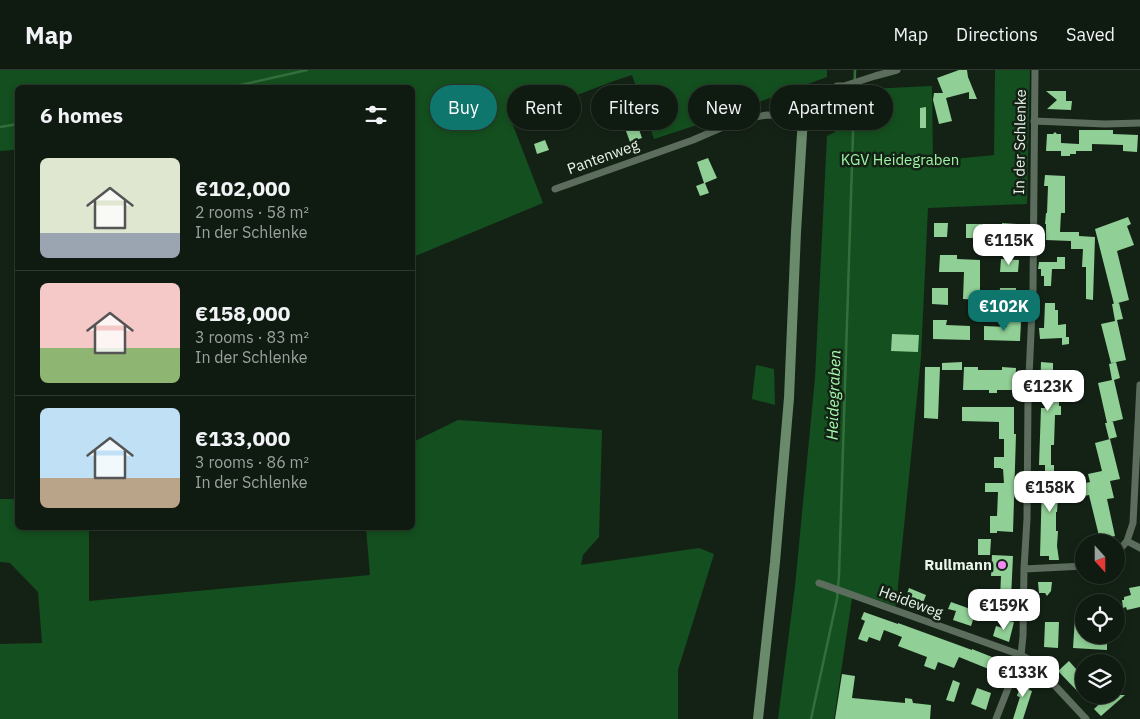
<!DOCTYPE html>
<meta charset="utf-8">
<style>
:root{--surface:#0f1a10;--page:#182319;--text:#f1f3f6;--muted:#9ba19f;--line:#2f3830;--accent:#0f766e}
body{margin:0;font-family:"IBM Plex Sans",sans-serif;background:var(--page);color:var(--text);height:100vh;display:flex;flex-direction:column;font-size:19px;white-space:nowrap}
*{box-sizing:border-box;margin:0}
p{font-size:16px;color:var(--muted)}
.icon{flex:none;width:28px;height:28px;fill:none;stroke:currentColor;stroke-width:2;stroke-linecap:round;stroke-linejoin:round}
.map{position:relative;flex:1;overflow:hidden}
.drawer{position:absolute;left:15px;top:15px;width:400px;height:445px;display:flex;flex-direction:column;background:var(--surface);border-radius:8px;box-shadow:0 2px 8px #0003,0 0 0 1px var(--line)}
.drawer>*{flex:none}
.guide{position:absolute;left:430px;top:15px;width:475px;height:45px;display:flex;gap:10px}
.needle{width:32px;rotate:159deg}
.tools{position:absolute;left:1075px;top:464px;display:grid;gap:10px}
.tools a{display:grid;place-items:center;width:50px;height:50px;border-radius:50%;background:var(--surface);box-shadow:0 2px 8px #0003,0 0 0 1px var(--line);font-size:25px}
.price{position:absolute;translate:-50% -42px;padding:0 11px;border-radius:10px;background:#fff;color:#222;font-size:16px;line-height:32px;filter:drop-shadow(0 1px 2px #0008)}
.price::after{content:'';position:absolute;left:50%;top:30px;width:15px;height:11px;margin-left:-8px;background:inherit;clip-path:polygon(0 0,100% 0,50% 100%)}
.price.current{background:var(--accent);color:#fff}
ul{padding:0;list-style:none}
li{display:flex;align-items:center;gap:15px;height:125px;padding:0 25px}
li+li{border-top:1px solid var(--line)}
li span{display:grid;place-items:center;flex:none;width:140px;height:100px;border-radius:8px;color:#555}
li>.icon{margin-inline-start:auto}
span .icon{width:60px;height:60px;fill:#fffc;stroke-width:1}
li b{font-size:21px}
h2{display:flex;justify-content:space-between;align-items:center;height:60px;padding:0 25px;font-size:21px}
.chip{padding:0 18px;border-radius:22px;background:var(--surface);box-shadow:0 2px 8px #0003,0 0 0 1px var(--line);font-size:18px;line-height:45px}
.chip.current{background:var(--accent);color:#fff}
header{display:flex;align-items:center;gap:30px;box-sizing:border-box;height:70px;padding:0 25px;background:var(--surface);border-bottom:1px solid var(--line)}
header strong{font-size:24px}
nav{display:flex;gap:28px;margin-inline-start:auto;font-size:18px}
.map>svg:first-child{display:block}
.green{fill:#144f1f}
.lines{fill:none;stroke-linecap:round;stroke-linejoin:round}
.stream{stroke:#336f3b;stroke-width:2.5}
.building{fill:#90cf95}
.street{stroke:#5c6d5d;stroke-width:7}
.secondary{stroke:#698a6b;stroke-width:10}
.poi-dot{fill:#f28af3;stroke:#142215;stroke-width:2}
.labels{text-anchor:middle;stroke-width:5;stroke-linejoin:round;paint-order:stroke}
.street-label{font-size:15px;fill:#ebf5ec;stroke:#142215}
.park-label{font-size:15px;fill:#9ff3a6;stroke:#142215}
.poi-label{font-size:15px;font-weight:bold;fill:#ebf5ec;stroke:#142215;text-anchor:end}
.water-label{font-size:16px;font-style:italic;fill:#a7fbae;stroke:#142215}
</style>
<header>
<strong>Map</strong>
<nav><a>Map</a><a>Directions</a><a>Saved</a></nav>
</header>
<div class="map">
<svg width="1140" height="649" viewBox="0 0 1140 649">
<rect width="100%" height="100%" fill="#142215"/>
<path class="green" d="M0,0H827V7L697,55L654,69L632,5L614,11L511,50L543,133L413,187L412,18H18L17,140L14,80L0,81Z
M995,0H1030L1027,134L928,138L921,287L896,536L853,522L834,649H778L795,516L815,308L827,66L835,62L839,28L859,21L869,19L932,16L933,91L994,85Z
M756,295L774,299L775,335L752,329Z
M458,350L602,360L599,467L583,485L581,495L699,478L714,484L678,600V649H0V574L42,573L38,522L10,493L0,492V429H17L18,458H89V531L370,505L366,458H412L413,372Z"/>
<g class="lines">
<path class="stream" d="M227,18L307,0
M0,57L18,54
M811,649L837,529L839,505L855,0"/>
</g>
<path class="building" d="M959,0H967L968,7L977,29H969V22L946,28L952,51L939,54L933,30L934,23H943L937,8Z
M1046,21H1066V31H1072L1071,40L1047,39L1057,30Z
M926,37V58H920V38Z
M635,48L642,68L630,72L626,61L631,59L628,51Z
M1079,60H1113V64L1138,65L1137,82L1123,81V75L1092,74V81H1076V84H1070V86H1061V81H1046L1047,64H1053L1055,62L1057,64H1061V73L1079,74Z
M545,70L549,80L537,84L534,74Z
M708,88L717,108L705,113L709,123L700,126L696,116L704,113L697,92Z
M1045,105L1065,106V143H1061L1060,162H1079V166L1095,167L1093,230L1086,229V197H1082L1083,179H1071V171L1046,170V154H1045L1046,143H1047L1048,116H1044Z
M1128,147L1131,154L1127,156L1134,175L1117,181L1129,230L1114,234L1095,159Z
M934,153H948L947,167H934Z
M1002,153L1017,154V167H1002Z
M966,154H981V168H966Z
M940,185H957V189L980,190V230L963,229L964,202H939Z
M1057,187H1065V199H1052L1051,216H1044V206H1041V199H1038L1039,192H1057Z
M1001,189L1019,190L1018,202H1000Z
M932,218H948V235L932,234Z
M1000,218H1016V231L999,230Z
M1045,233H1055V240H1058V255L1066,254V267H1069V274L1062,275V268L1040,269L1039,258H1044Z
M1119,233L1123,249L1117,250L1126,290L1111,293L1101,254L1115,251L1112,234Z
M933,250H947L946,255L970,256V270L933,269Z
M1007,251H1021L1020,271L984,270V256L1007,257Z
M892,264L919,265L918,282L891,281Z
M962,292V300H942V293Z
M1041,292L1053,293V306H1057V326H1059V336H1061V345H1055L1054,375H1051V395H1039L1041,338H1045L1046,325H1040Z
M1116,292L1120,308L1114,310L1123,349L1111,352H1113L1117,367L1109,369L1105,353H1107L1098,313L1112,310L1109,294Z
M925,297H940L938,349L924,348Z
M964,297H978V300H1002V297L1016,298L1015,320H997V323H989V320H963Z
M962,337H1014V364H1016L1013,462L997,461V463H990V446H997L998,422H985V413H1004L1003,399H1001V398H994V387H1004V369H999V352L962,351Z
M1110,369L1120,409L1110,411L1114,428L1107,429L1115,466L1100,470L1089,425L1084,426L1081,414L1090,412L1088,404L1102,401L1095,373Z
M1045,395H1054V401H1063L1062,413H1060V427H1058L1057,442H1056V461H1058L1057,476L1059,490H1049V486H1040L1042,412L1045,413Z
M978,469H991L990,485H978Z
M992,485L1013,486L1011,528H1000L1001,506H991Z
M1038,512H1052L1051,521L1047,526L1045,523H1039Z
M1140,516V537L1127,540L1126,537L1123,538L1122,530H1124V527L1131,525L1129,518Z
M909,518L926,525L921,538L904,532Z
M951,532L976,541L971,556L953,550L956,541L948,539Z
M864,542L898,554V553L972,580V579L1007,593L998,616L991,614L996,602L959,587L954,598L938,592L935,600L924,596L927,587L898,576L902,567L884,560L880,571L869,567L867,572L858,569L865,551L861,549Z
M1075,547H1083L1082,565H1107V580L1073,578Z
M1005,550L1014,552L1009,572L993,566L996,556L1003,558Z
M1045,552H1059L1058,578L1044,577Z
M1069,591L1084,608V628L1058,601Z
M842,604L855,606L852,628L905,633V628L912,629L913,633L931,635L930,649H835Z
M1023,606L1033,609L1029,620L1032,621L1023,649H1013L1020,627L1017,626Z
M953,610L960,613L954,632L946,630Z
M977,618L991,623L986,640L971,634Z
M1109,625H1125L1101,646L1094,639Z"/>
<g class="lines">
<path class="street" d="M837,16H844L875,6L897,0
M1034,51L1105,54L1140,53
M555,119L693,70L723,57L755,47L767,45L803,47
M1127,471L1140,478
M1116,484L1127,471L1133,453L1140,315
M1024,499L1084,496
M819,513L1021,585L1032,591L1086,649
M996,649L1021,585L1023,566L1024,499L1027,449L1028,329L1033,219L1035,0"/>
<path class="secondary" d="M758,649L775,492L789,328L796,162L803,47"/>
</g>
<circle class="poi-dot" cx="1002" cy="495" r="5"/>
<g class="labels">
<g class="street-label">
<text transform="translate(1020 72) rotate(-89)" y="5">In der Schlenke</text>
<text transform="translate(603 87) rotate(-20)" y="5">Pantenweg</text>
<text transform="translate(911 532) rotate(20)" y="5">Heideweg</text>
</g>
<g class="park-label">
<text x="900" y="95">KGV Heidegraben</text>
</g>
<g class="poi-label">
<text x="992" y="500">Rullmann</text>
</g>
<g class="water-label">
<text transform="translate(833 325) rotate(-88)" y="6">Heidegraben</text>
</g>
</g>
</svg>
<div class="tools">
<a><svg class="needle" viewBox="-14 -14 28 28"><path d="M0-13l5 13h-10z" fill="#e53935"/><path d="M0 13l5-13h-10z" fill="#9ba19f"/></svg></a>
<a><svg class="icon" aria-label="locate" viewBox="0 0 24 24"><circle cx="12" cy="12" r="6"/><path d="M12 2v4M12 18v4M2 12h4M18 12h4"/></svg></a>
<a><svg class="icon" aria-label="layers" viewBox="0 0 24 24"><path d="M12 4l9 5-9 5-9-5zM3 14l9 5 9-5"/></svg></a>
</div>
<b class="price" style="left:1009px;top:196px">€115K</b>
<b class="price current" style="left:1004px;top:262px">€102K</b>
<b class="price" style="left:1048px;top:342px">€123K</b>
<b class="price" style="left:1050px;top:443px">€158K</b>
<b class="price" style="left:1004px;top:561px">€159K</b>
<b class="price" style="left:1023px;top:628px">€133K</b>
<div class="guide">
<a class="chip current">Buy</a>
<a class="chip">Rent</a>
<a class="chip">Filters</a>
<a class="chip">New</a>
<a class="chip">Apartment</a>
</div>
<section class="drawer">
<h2>6 homes<svg class="icon" aria-label="filters" viewBox="0 0 24 24"><path d="M4 7h16M4 17h16"/><circle cx="9" cy="7" r="2"/><circle cx="15" cy="17" r="2"/></svg></h2>
<ul>
<li><span style="background:linear-gradient(#dfe7d0 75%,#9aa5b1 0)"><svg class="icon" aria-label="home" viewBox="0 0 24 24"><path d="M3 11l9-7 9 7M6 9v11h12V9"/></svg></span><div><b>€102,000</b><p>2 rooms · 58 m²</p><p>In der Schlenke</p></div></li>
<li><span style="background:linear-gradient(#f6c9c9 65%,#8fb573 0)"><svg class="icon" aria-label="home" viewBox="0 0 24 24"><path d="M3 11l9-7 9 7M6 9v11h12V9"/></svg></span><div><b>€158,000</b><p>3 rooms · 83 m²</p><p>In der Schlenke</p></div></li>
<li><span style="background:linear-gradient(#bfe0f5 70%,#b9a48a 0)"><svg class="icon" aria-label="home" viewBox="0 0 24 24"><path d="M3 11l9-7 9 7M6 9v11h12V9"/></svg></span><div><b>€133,000</b><p>3 rooms · 86 m²</p><p>In der Schlenke</p></div></li>
</ul>
</section>
</div>
